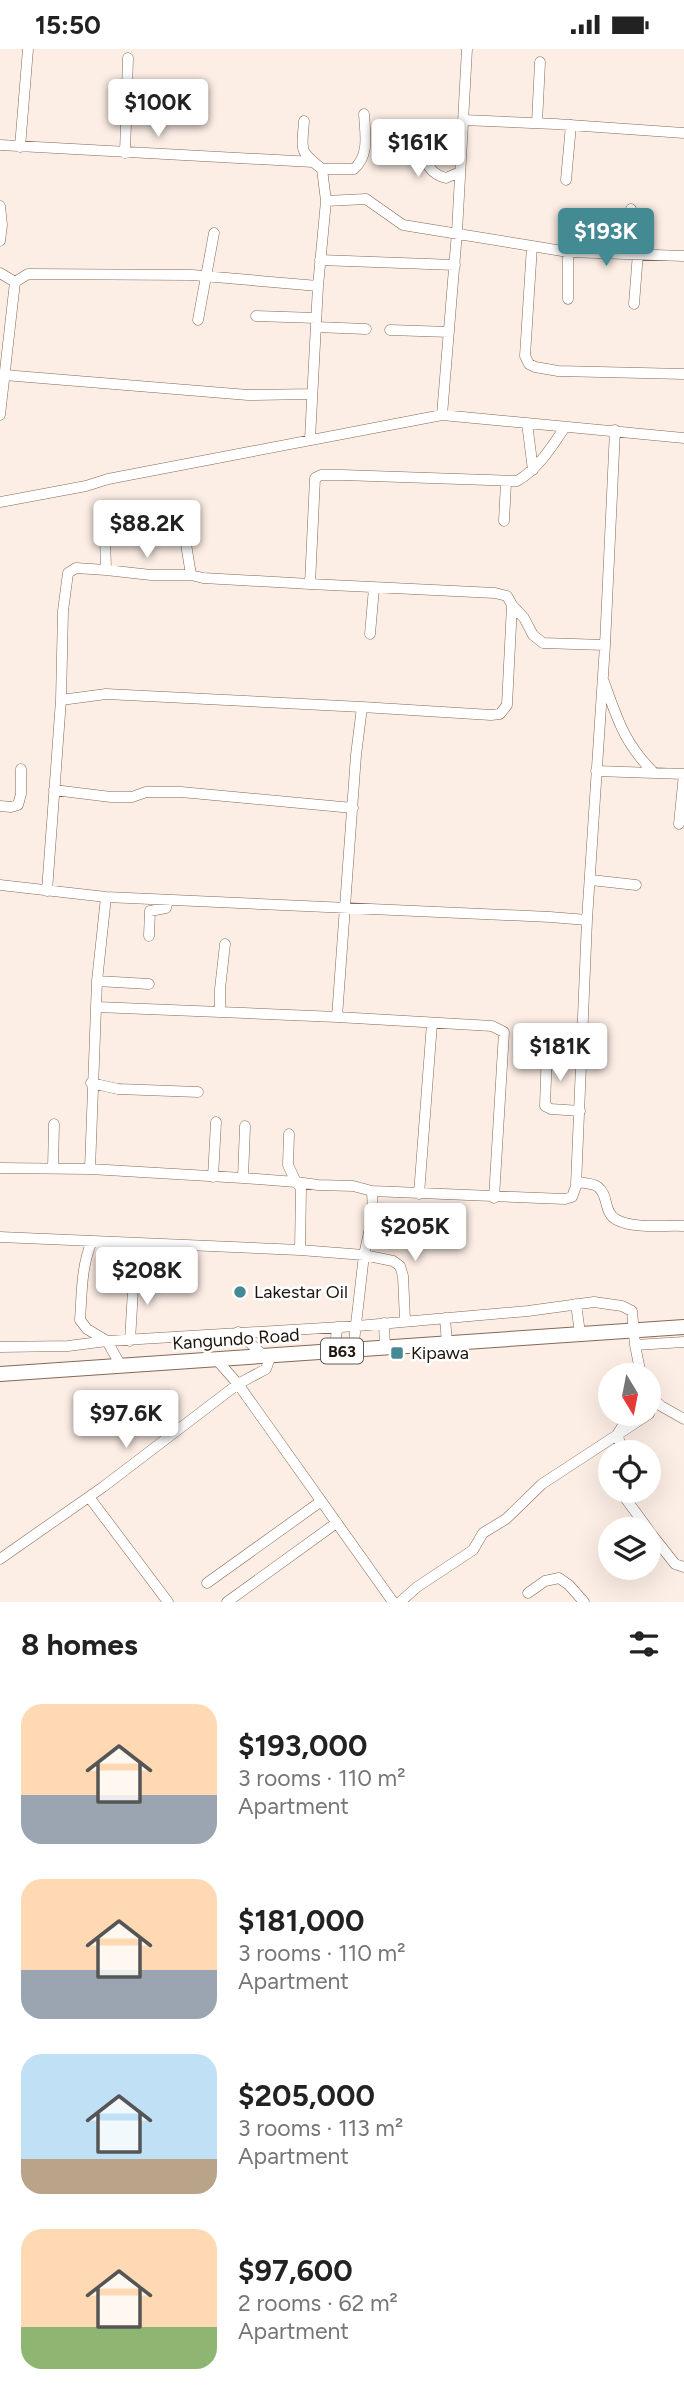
<!DOCTYPE html>
<meta charset="utf-8">
<style>
:root{--surface:#fff;--page:#f2f2f2;--text:#222;--muted:#767676;--accent:#438a93}
body{margin:0;font-family:Figtree,sans-serif;background:var(--page);color:var(--text);height:100vh;display:flex;flex-direction:column;font-size:26px;white-space:nowrap}
*{box-sizing:border-box;margin:0}
p{font-size:23px;color:var(--muted)}
.icon{flex:none;width:38px;height:38px;fill:none;stroke:currentColor;stroke-width:2;stroke-linecap:round;stroke-linejoin:round}
.map{position:relative;height:1553px;overflow:hidden}
.sheet{display:flex;flex-direction:column;background:var(--surface);flex:1}
.sheet>*{flex:none}
.needle{width:46px;rotate:170deg}
.tools{position:absolute;left:598px;top:1314px;display:grid;gap:14px}
.tools a{display:grid;place-items:center;width:63px;height:63px;border-radius:50%;background:var(--surface);box-shadow:0 7px 28px #0002;font-size:35px}
.price{position:absolute;translate:-50% -60px;padding:0 16px;border-radius:7px;background:#fff;color:#222;font-size:23px;line-height:46px;filter:drop-shadow(0 2px 4px #0008)}
.price::after{content:'';position:absolute;left:50%;top:42px;width:21px;height:16px;margin-left:-10px;background:inherit;clip-path:polygon(0 0,100% 0,50% 100%)}
.price.selected{background:var(--accent);color:#fff}
ul{padding:0;list-style:none}
li{display:flex;align-items:center;gap:21px;height:175px;padding:0 21px}
li span{display:grid;place-items:center;flex:none;width:196px;height:140px;border-radius:21px;color:#555}
li>.icon{margin-inline-start:auto}
span .icon{width:84px;height:84px;fill:#fffc;stroke-width:1}
li b{font-size:30px}
h2{display:flex;justify-content:space-between;align-items:center;height:84px;padding:0 21px;font-size:30px}
.status{display:flex;justify-content:space-between;align-items:center;height:49px;padding:0 35px;background:var(--surface);direction:ltr}
.status svg{height:19px;fill:currentColor}
.map>svg:first-child{display:block}
.lines{fill:none;stroke-linecap:round;stroke-linejoin:round}
.minor-casing{stroke:#866854;stroke-width:11}
.highway-casing{stroke:#866854;stroke-width:16}
.minor{stroke:#fff;stroke-width:10}
.highway{stroke:#fff;stroke-width:14}
.poi-dot{fill:#438a93;stroke:#fff;stroke-width:2.5}
.labels{text-anchor:middle;stroke-width:5;stroke-linejoin:round;paint-order:stroke}
.shield{fill:#fff;stroke:#635a55;stroke-width:2}
.shield-label{font-size:16px;font-weight:bold;fill:#20140c}
.poi-label{font-size:18px;fill:#20140c;stroke:#fff;text-anchor:start}
.street-label{font-size:18px;fill:#20140c;stroke:#fff}
</style>
<div class="status"><b>15:50</b><svg viewBox="0 0 49 12"><path d="M0 12V9h3v3zM5 12V6h3v6zM10 12V3h3v9zM15 12V0h3v12zM26 1h20v11H26zM47 4h2v5h-2z"/></svg></div>
<div class="map">
<svg width="684" height="1553" viewBox="0 0 684 1553">
<rect width="100%" height="100%" fill="#fceee5"/>
<g class="lines">
<g class="minor-casing">
<path id="minor" d="M463,71L555,75L684,84
M304,72C302,102 298,101 322,120L326,152L318,237L310,390
M537,74L540,13
M425,80C424,102 421,122 446,129L460,123
M0,96L313,113
M20,98L28,0
M125,104L128,9
M322,120H354C370,106 365,84 364,65
M566,131L571,76
M326,152L366,150L403,176L532,197L568,203L684,207
M0,157L2,176L0,192
M532,197L525,307L529,315L535,318L558,322L684,325
M568,203V250
M629,204L631,160
M320,211L455,216
M0,224L15,233
M634,255L638,204
M256,267L316,269
M198,271L214,184
M316,278L366,280
M390,281L449,283
M4,326L248,346L312,345
M0,366L15,233L28,225L192,226L318,237
M442,366L457,183L467,0
M527,374L533,421
M0,453L86,437L108,430L442,366L684,389
M504,472L506,433
M127,487H105L106,521L151,526H191
M186,495L191,526L203,529L310,535
M512,556L524,569L533,586L543,594L605,596
M370,585L374,539
M604,633C618,672 624,693 653,723
M61,651L63,562L68,524L76,519L106,521
M596,722L684,725
M54,741L111,748H132L146,743H181L353,759
M0,757L11,758L18,756L21,745V720
M679,775L684,725
M591,831L636,836
M0,836L106,848L550,868L587,871L605,596L615,381
M47,842L61,651L106,645L362,658
M149,887L150,862L166,859L168,851
M97,932L149,935
M97,958L220,963V940L225,895
M220,963L337,968L356,706L362,658L491,666L500,665L507,656L512,556L507,547L495,544L310,535L315,429L321,426H342L517,432C538,420 551,399 565,378
M337,968L492,977L504,983L494,1149
M547,1000L545,1057L551,1060L580,1062
M91,1034L118,1040L198,1043
M289,1085L288,1116L296,1133L318,1136L353,1137L372,1142L565,1150L572,1148L576,1137L587,871
M0,1119L90,1120L97,932L106,848
M53,1119L54,1075
M90,1120L243,1129
M213,1128L216,1073
M576,1133C583,1134 593,1134 598,1138C609,1146 603,1164 617,1171C635,1180 664,1176 684,1177
M372,1142L373,1165L364,1206L393,1212L400,1217L403,1227L405,1271
M419,1145L432,974
M0,1188L300,1201L301,1139L296,1133L243,1129L245,1077
M92,1192C81,1218 82,1244 80,1271L87,1280L107,1292L357,1277L528,1262L594,1253L622,1257L632,1262L635,1296
M300,1201L364,1206L353,1301
M576,1255L580,1284
M445,1269L447,1294
M384,1274L385,1299
M238,1283L263,1306
M130,1292L134,1223
M0,1298L68,1297L107,1292L121,1317
M335,1302L337,1278
M216,1310L238,1335L393,1553
M641,1326L635,1296L684,1293
M649,1346L661,1357L684,1370
M624,1404L617,1386L630,1365
M620,1442L648,1480
M89,1448L168,1553
M649,1482L675,1515L684,1518
M0,1510L103,1438L238,1335L266,1320L271,1306
M207,1534L320,1453
M528,1544L545,1532L559,1529L569,1536L584,1553
M227,1553L335,1475
M400,1553L417,1538L473,1501L483,1484L506,1470L542,1435L649,1365"/>
</g>
<g class="highway-casing">
<path id="highway" d="M0,1325L684,1278"/>
</g>
<use href="#minor" class="minor"/>
<use href="#highway" class="highway"/>
</g>
<g class="poi-dot">
<circle cx="240" cy="1243" r="7"/>
<rect x="390" y="1297" width="14" height="14" rx="3.5"/>
</g>
<g class="labels">
<rect class="shield" x="321" y="1289.5" width="42" height="25" rx="5"/>
<g class="shield-label">
<text x="342" y="1308">B63</text>
</g>
<g class="poi-label">
<text x="254" y="1249">Lakestar Oil</text>
<text x="411" y="1310">Kipawa</text>
</g>
<g class="street-label">
<text transform="translate(236 1290) rotate(-4)" y="6">Kangundo Road</text>
</g>
</g>
</svg>
<div class="tools">
<a><svg class="needle" viewBox="-14 -14 28 28"><path d="M0-13l5 13h-10z" fill="#e53935"/><path d="M0 13l5-13h-10z" fill="#767676"/></svg></a>
<a><svg class="icon" aria-label="locate" viewBox="0 0 24 24"><circle cx="12" cy="12" r="6"/><path d="M12 2v4M12 18v4M2 12h4M18 12h4"/></svg></a>
<a><svg class="icon" aria-label="layers" viewBox="0 0 24 24"><path d="M12 4l9 5-9 5-9-5zM3 14l9 5 9-5"/></svg></a>
</div>
<b class="price" style="left:158px;top:90px">$100K</b>
<b class="price" style="left:418px;top:130px">$161K</b>
<b class="price selected" style="left:606px;top:219px">$193K</b>
<b class="price" style="left:147px;top:511px">$88.2K</b>
<b class="price" style="left:560px;top:1034px">$181K</b>
<b class="price" style="left:415px;top:1214px">$205K</b>
<b class="price" style="left:147px;top:1258px">$208K</b>
<b class="price" style="left:126px;top:1401px">$97.6K</b>
</div>
<section class="sheet">
<h2>8 homes<svg class="icon" aria-label="filters" viewBox="0 0 24 24"><path d="M4 7h16M4 17h16"/><circle cx="9" cy="7" r="2"/><circle cx="15" cy="17" r="2"/></svg></h2>
<ul>
<li><span style="background:linear-gradient(#ffd9b3 65%,#9aa5b1 0)"><svg class="icon" aria-label="home" viewBox="0 0 24 24"><path d="M3 11l9-7 9 7M6 9v11h12V9"/></svg></span><div><b>$193,000</b><p>3 rooms · 110 m²</p><p>Apartment</p></div></li>
<li><span style="background:linear-gradient(#ffd9b3 65%,#9aa5b1 0)"><svg class="icon" aria-label="home" viewBox="0 0 24 24"><path d="M3 11l9-7 9 7M6 9v11h12V9"/></svg></span><div><b>$181,000</b><p>3 rooms · 110 m²</p><p>Apartment</p></div></li>
<li><span style="background:linear-gradient(#bfe0f5 75%,#b9a48a 0)"><svg class="icon" aria-label="home" viewBox="0 0 24 24"><path d="M3 11l9-7 9 7M6 9v11h12V9"/></svg></span><div><b>$205,000</b><p>3 rooms · 113 m²</p><p>Apartment</p></div></li>
<li><span style="background:linear-gradient(#ffd9b3 70%,#8fb573 0)"><svg class="icon" aria-label="home" viewBox="0 0 24 24"><path d="M3 11l9-7 9 7M6 9v11h12V9"/></svg></span><div><b>$97,600</b><p>2 rooms · 62 m²</p><p>Apartment</p></div></li>
</ul>
</section>
